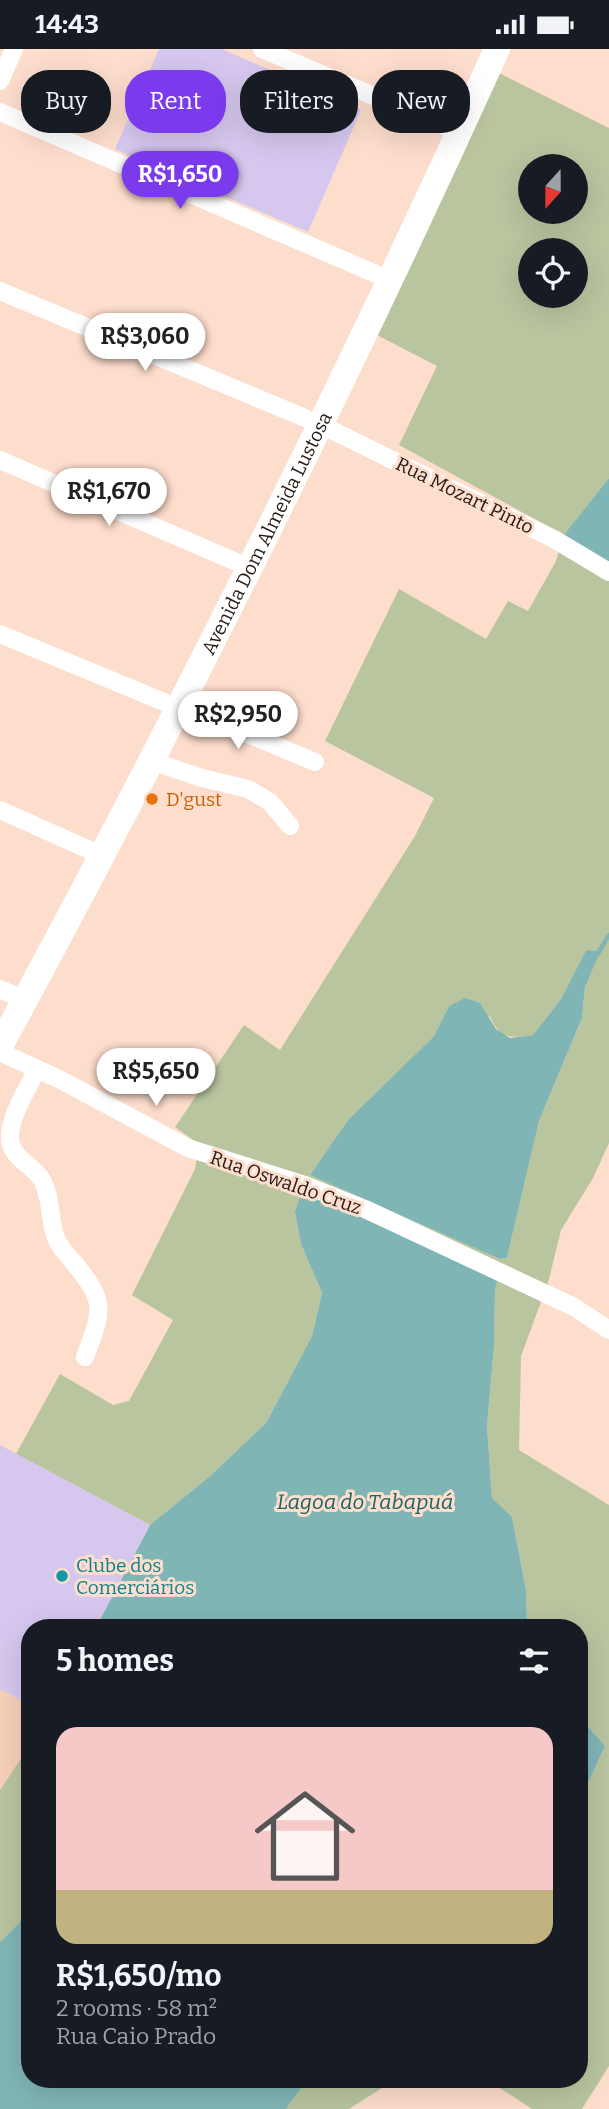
<!DOCTYPE html>
<meta charset="utf-8">
<style>
:root{--surface:#171b24;--page:#242831;--text:#f1f3f6;--muted:#9ea1a6;--accent:#7c3aed}
body{margin:0;font-family:Bitter,serif;background:var(--page);color:var(--text);height:100vh;display:flex;flex-direction:column;font-size:26px;white-space:nowrap}
*{box-sizing:border-box;margin:0}
p{font-size:23px;color:var(--muted)}
.icon{flex:none;width:38px;height:38px;fill:none;stroke:currentColor;stroke-width:2;stroke-linecap:round;stroke-linejoin:round}
.map{position:relative;flex:1;overflow:hidden}
.details{position:absolute;left:21px;top:1570px;width:567px;height:469px;display:flex;flex-direction:column;background:var(--surface);border-radius:28px;box-shadow:0 7px 28px #0002}
.details>*{flex:none}
.banner{position:absolute;left:21px;top:21px;width:567px;height:63px;display:flex;gap:14px}
.needle{width:46px;rotate:201deg}
.controls{position:absolute;left:518px;top:105px;display:grid;gap:14px}
.controls a{display:grid;place-items:center;width:70px;height:70px;border-radius:50%;background:var(--surface);box-shadow:0 7px 28px #0002;font-size:35px}
.price{position:absolute;translate:-50% -60px;padding:0 16px;border-radius:24px;background:#fff;color:#222;font-size:23px;line-height:46px;filter:drop-shadow(0 2px 4px #0008)}
.price::after{content:'';position:absolute;left:50%;top:42px;width:21px;height:16px;margin-left:-10px;background:inherit;clip-path:polygon(0 0,100% 0,50% 100%)}
.price.current{background:var(--accent);color:#fff}
ul{padding:0;list-style:none}
li{display:grid;align-content:center;gap:14px;height:371px;padding:0 35px}
li span{display:grid;place-items:center;height:217px;border-radius:21px;color:#555}
li>.icon{margin-inline-start:auto}
span .icon{width:126px;height:126px;fill:#fffc;stroke-width:1}
li b{font-size:30px}
h2{display:flex;justify-content:space-between;align-items:center;height:84px;padding:0 35px;font-size:30px}
.pill{padding:0 24px;border-radius:28px;background:var(--surface);box-shadow:0 7px 28px #0002;font-size:24px;line-height:63px}
.pill.current{background:var(--accent);color:#fff}
.status{display:flex;justify-content:space-between;align-items:center;height:49px;padding:0 35px;background:var(--surface);direction:ltr}
.status svg{height:19px;fill:currentColor}
.map>svg:first-child{display:block}
.built{fill:#f7d0ba}
.green{fill:#b9c59f;fill-rule:evenodd}
.water{fill:#80b5b6}
.lines{fill:none;stroke-linecap:round;stroke-linejoin:round}
.stream{stroke:#80b5b6;stroke-width:4.5}
.building{fill:#d6c7ee}
.minor{stroke:#fff;stroke-width:18}
.primary{stroke:#fff;stroke-width:26}
.food-dot{fill:#e8710a;stroke:#fdddcc;stroke-width:2.5}
.culture-dot{fill:#0f9aa8;stroke:#fdddcc;stroke-width:2.5}
.labels{text-anchor:middle;stroke-width:6;stroke-linejoin:round;paint-order:stroke}
.street-label{font-size:19px;fill:#251a14;stroke:#fdddcc}
.food-label{font-size:19px;fill:#c56008;stroke:#fdddcc;text-anchor:start}
.culture-label{font-size:19px;fill:#0d838f;stroke:#fdddcc;text-anchor:start}
.water-label{font-size:21px;font-style:italic;fill:#1a6364;stroke:#fdddcc}
</style>
<div class="status"><b>14:43</b><svg viewBox="0 0 49 12"><path d="M0 12V9h3v3zM5 12V6h3v6zM10 12V3h3v9zM15 12V0h3v12zM26 1h20v11H26zM47 4h2v5h-2z"/></svg></div>
<div class="map">
<svg width="609" height="2060" viewBox="0 0 609 2060">
<rect width="100%" height="100%" fill="#fdddcc"/>
<path class="built" d="M0,1640L30,1656V1696L0,1741Z"/>
<path class="green" d="M499,24L609,79V429L565,486L609,513V1094L593,1129L561,1181L548,1234L521,1307L519,1401L609,1456V2017L582,2060H532L486,2030H579V1742L587,1736L605,1697L579,1667V1578H527L526,1541L512,1468L492,1449L487,1377L494,1298L495,1239L463,1215L402,1187L295,1163L301,1195L322,1244L312,1287L266,1374L210,1427L150,1476L16,1405L60,1325L113,1356L129,1352L173,1271L132,1246L195,1120L199,1095L175,1078L244,976L280,1001L415,787L434,749L325,692L399,540L486,590L508,552L528,562L556,512L564,486L399,396L437,317L377,286ZM530,117H576V163H530ZM530,201H576V247H530ZM586,901L599,902L585,940L582,969L539,1072L507,1209L500,1210L470,1197L310,1126L348,1071L434,987L449,957L490,968C501,991 510,989 533,986L561,950Z
M30,1696V1853L19,1874L0,1893V1741Z
M308,2030H396L349,2060H286Z"/>
<path class="water" d="M609,429V513L564,486Z
M586,901L600,902L585,939L582,969L539,1072L507,1209L500,1210L470,1197L310,1126L348,1071L434,987L449,957L465,949L480,954L496,980L510,989L533,986L561,950Z
M303,1140L402,1187L498,1229L495,1239L494,1298L487,1377L492,1449L512,1468L526,1541L527,1578H96L150,1476L210,1427L266,1374L312,1287L322,1244L301,1195L295,1163Z
M579,1667L605,1697L587,1736L579,1742Z
M30,1853V2030H308L286,2060H0V1893L19,1874Z"/>
<g class="lines">
<path class="stream" d="M597,906L609,886"/>
</g>
<path class="building" d="M159,0H222L361,61L308,183L115,100Z
M0,1396L150,1476L96,1578H30V1656L0,1640Z"/>
<g class="lines">
<path class="minor" d="M262,0L459,83
M0,32L14,0
M0,63L376,225
M0,242L305,369
M319,375L554,490L609,523
M0,411L234,512
M0,585L164,653
M178,656L315,713
M151,712L202,729L248,740L270,753L290,777
M0,761L103,807
M0,940L11,945
M0,1003L59,1030L188,1099L305,1136L365,1160L574,1258L609,1281
M37,1020C28,1040 9,1067 10,1090C11,1109 33,1116 42,1131C52,1149 49,1171 56,1189C60,1199 68,1207 75,1215C107,1254 102,1262 85,1308"/>
<path class="primary" id="s1" d="M0,997C177,671 344,338 497,0"/>
</g>
<circle class="food-dot" cx="152" cy="750" r="7"/>
<circle class="culture-dot" cx="62" cy="1527" r="7"/>
<g class="labels">
<g class="street-label">
<text transform="translate(465 446) rotate(26)" y="7">Rua Mozart Pinto</text>
<text dy="7" stroke="none"><textPath href="#s1" startOffset="578">Avenida Dom Almeida Lustosa</textPath></text>
<text transform="translate(286 1133) rotate(19)" y="7">Rua Oswaldo Cruz</text>
</g>
<g class="food-label">
<text x="166" y="757">D'gust</text>
</g>
<g class="culture-label">
<text x="76" y="1523">Clube dos<tspan x="76" dy="22">Comerciários</tspan></text>
</g>
<g class="water-label">
<text x="365" y="1460">Lagoa do Tabapuá</text>
</g>
</g>
</svg>
<div class="controls">
<a><svg class="needle" viewBox="-14 -14 28 28"><path d="M0-13l5 13h-10z" fill="#e53935"/><path d="M0 13l5-13h-10z" fill="#9ea1a6"/></svg></a>
<a><svg class="icon" aria-label="locate" viewBox="0 0 24 24"><circle cx="12" cy="12" r="6"/><path d="M12 2v4M12 18v4M2 12h4M18 12h4"/></svg></a>
</div>
<b class="price current" style="left:180px;top:162px">R$1,650</b>
<b class="price" style="left:145px;top:324px">R$3,060</b>
<b class="price" style="left:109px;top:479px">R$1,670</b>
<b class="price" style="left:238px;top:702px">R$2,950</b>
<b class="price" style="left:156px;top:1059px">R$5,650</b>
<div class="banner">
<a class="pill">Buy</a>
<a class="pill current">Rent</a>
<a class="pill">Filters</a>
<a class="pill">New</a>
</div>
<section class="details">
<h2>5 homes<svg class="icon" aria-label="filters" viewBox="0 0 24 24"><path d="M4 7h16M4 17h16"/><circle cx="9" cy="7" r="2"/><circle cx="15" cy="17" r="2"/></svg></h2>
<ul>
<li><span style="background:linear-gradient(#f6c9c9 75%,#c2b280 0)"><svg class="icon" aria-label="home" viewBox="0 0 24 24"><path d="M3 11l9-7 9 7M6 9v11h12V9"/></svg></span><div><b>R$1,650/mo</b><p>2 rooms · 58 m²</p><p>Rua Caio Prado</p></div></li>
</ul>
</section>
</div>
